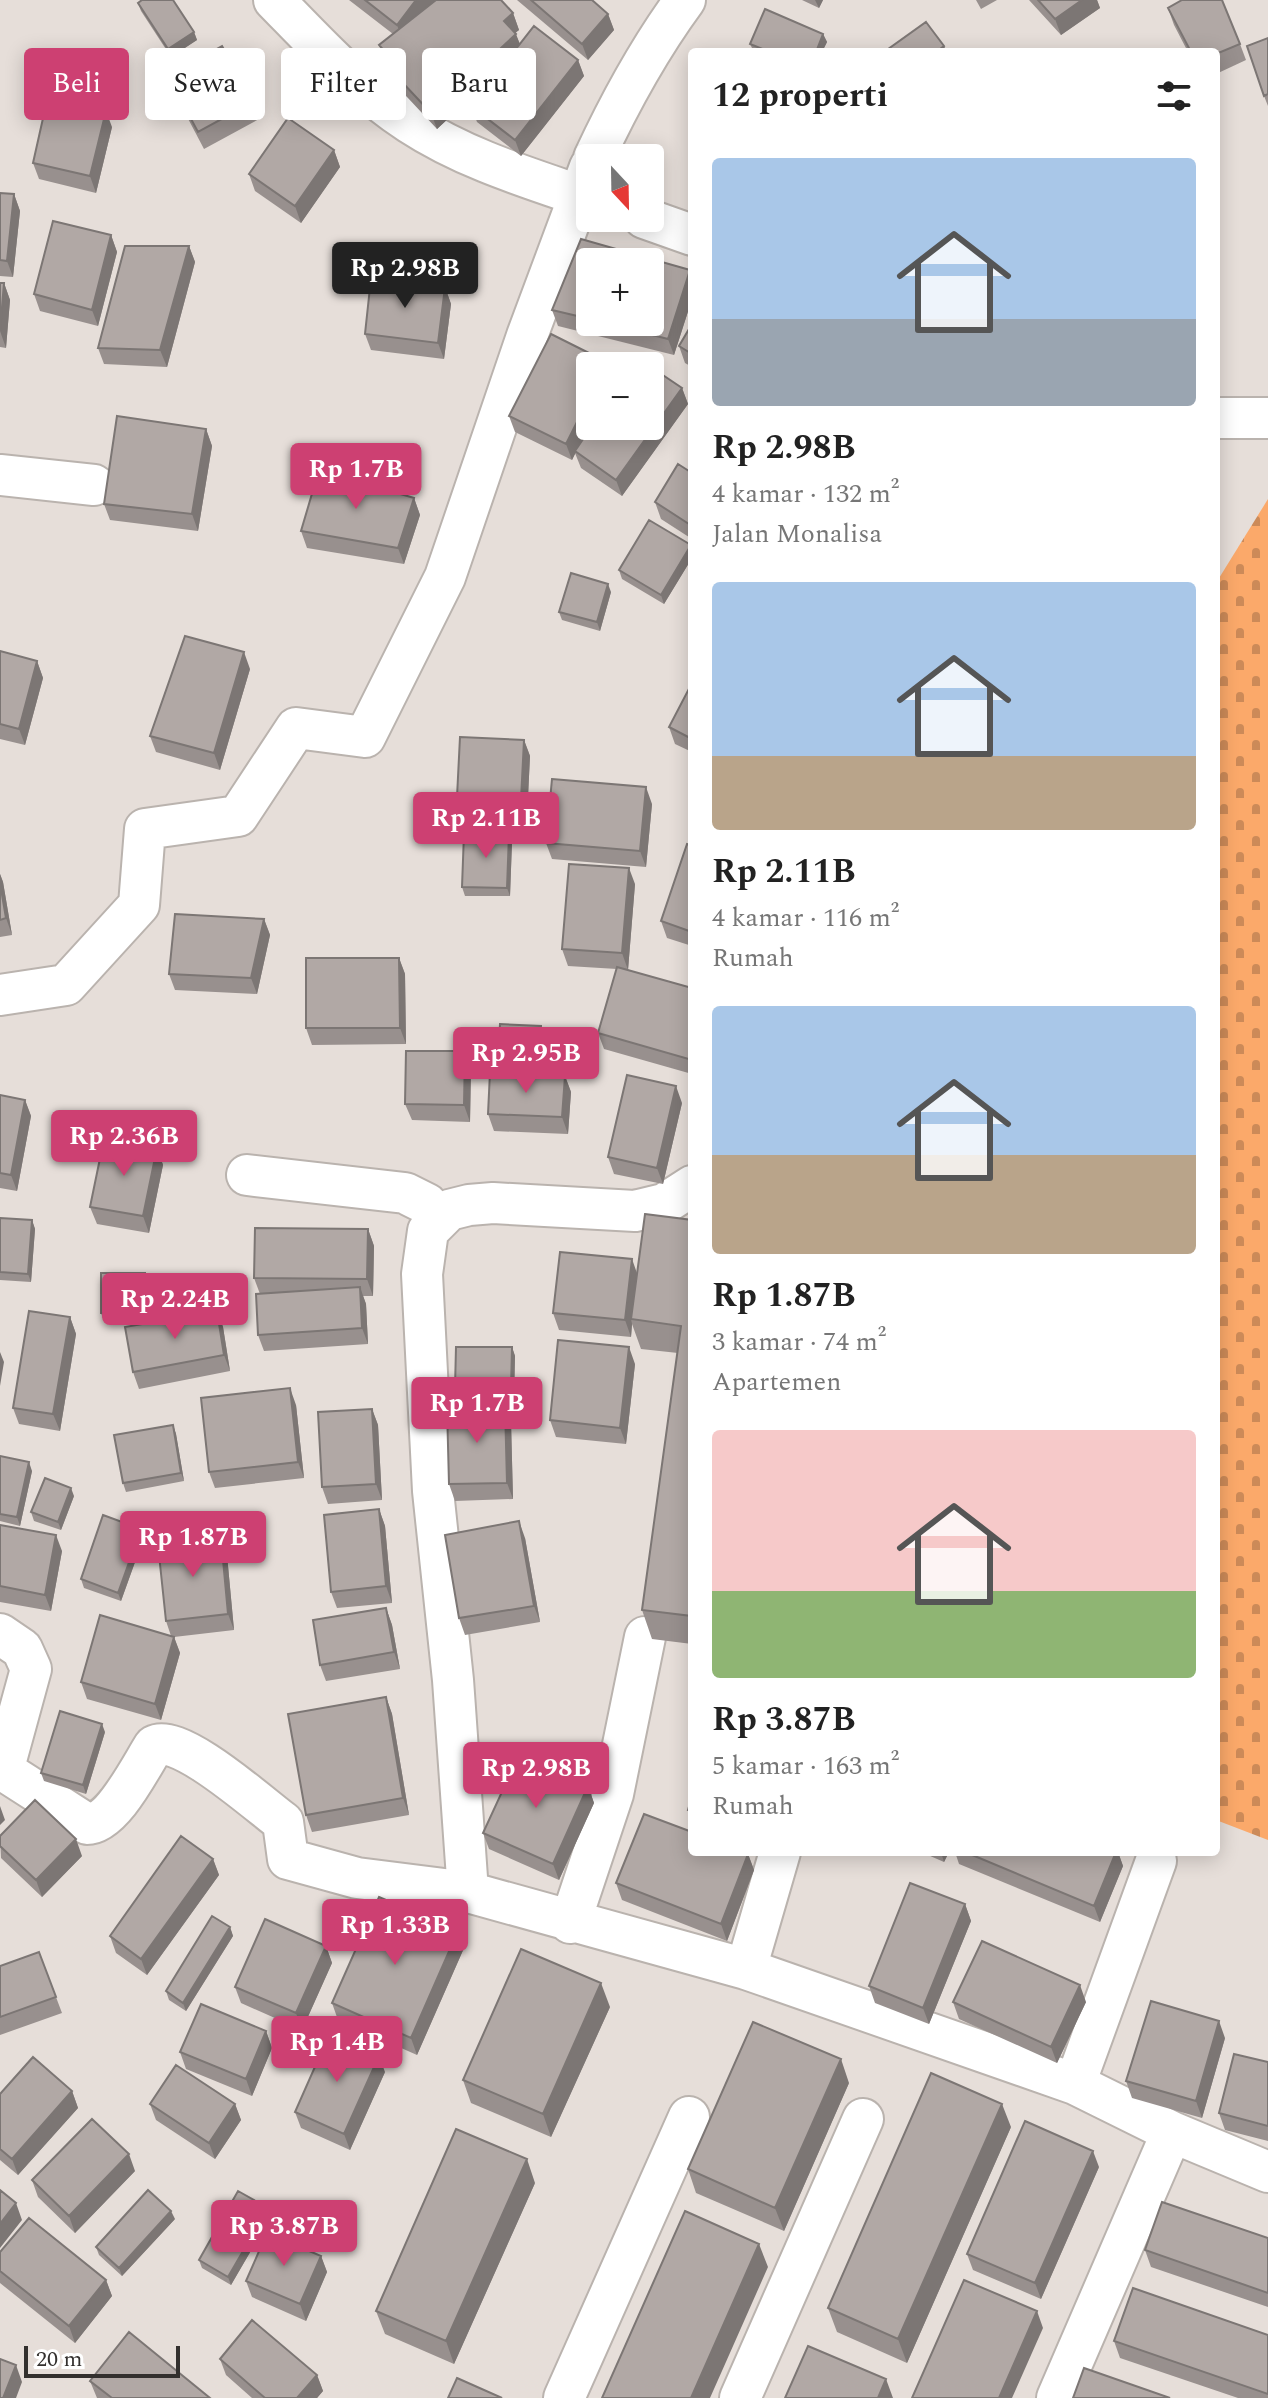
<!DOCTYPE html>
<html lang="id">
<meta charset="utf-8">
<style>
:root{--surface:#fff;--page:#f6f6f6;--text:#222;--muted:#767676;--accent:#cd4072}
body{margin:0;font-family:Spectral,serif;background:var(--page);color:var(--text);height:100vh;display:flex;flex-direction:column;font-size:30px;white-space:nowrap}
*{box-sizing:border-box;margin:0}
p{font-size:26px;color:var(--muted)}
.icon{flex:none;width:44px;height:44px;fill:none;stroke:currentColor;stroke-width:2;stroke-linecap:round;stroke-linejoin:round}
.map{position:relative;flex:1;overflow:hidden}
.panel{position:absolute;left:688px;top:48px;width:532px;height:1808px;display:flex;flex-direction:column;background:var(--surface);border-radius:8px;box-shadow:0 4px 20px #0003}
.panel>*{flex:none}
.guide{position:absolute;left:24px;top:48px;width:544px;height:72px;display:flex;gap:16px}
.needle{width:52px;rotate:158deg}
.tools{position:absolute;left:576px;top:144px;display:grid;gap:16px}
.tools a{display:grid;place-items:center;width:88px;height:88px;border-radius:8px;background:var(--surface);box-shadow:0 4px 20px #0003;font-size:40px}
.scale{position:absolute;left:24px;bottom:20px;width:156px;box-sizing:border-box;padding-left:8px;border:4px solid #33302e;border-top:0;font-size:22px;line-height:28px;white-space:nowrap;color:#33302e;-webkit-text-stroke:6px #fff;paint-order:stroke}
.price{position:absolute;translate:-50% -68px;padding:0 18px;border-radius:8px;background:var(--accent);color:#fff;font-size:26px;line-height:52px;filter:drop-shadow(0 2px 4px #0008)}
.price::after{content:'';position:absolute;left:50%;top:48px;width:24px;height:18px;margin-left:-12px;background:inherit;clip-path:polygon(0 0,100% 0,50% 100%)}
.price.on{background:#222;color:#fff}
ul{padding:0;list-style:none}
li{display:grid;align-content:center;gap:16px;height:424px;padding:0 24px}
li span{display:grid;place-items:center;height:248px;border-radius:8px;color:#555}
li>.icon{margin-inline-start:auto}
span .icon{width:144px;height:144px;fill:#fffc;stroke-width:1}
li b{font-size:34px}
h2{display:flex;justify-content:space-between;align-items:center;height:96px;padding:0 24px;font-size:34px}
.pill{padding:0 28px;border-radius:8px;background:var(--surface);box-shadow:0 4px 20px #0003;font-size:28px;line-height:72px}
.pill.on{background:var(--accent);color:#fff}
.map>svg:first-child{display:block}
.cemetery{fill:url(#cemetery-stones)}
.lines{fill:none;stroke-linecap:round;stroke-linejoin:round}
.minor-casing{stroke:#bab3ae;stroke-width:44}
.minor{stroke:#fff;stroke-width:40}
.wall{fill:#98908e;fill-rule:evenodd}
.shaded-wall{fill:#7c7674}
.building{fill:#b1a8a5;stroke:#7c7674;stroke-width:2}
</style>
<div class="map">
<svg width="1268" height="2398" viewBox="0 0 1268 2398">
<defs>
<pattern id="cemetery-stones" width="16" height="16" patternUnits="userSpaceOnUse" patternTransform="scale(2)"><rect width="16" height="16" fill="#fba96a"/><path d="M2 7V4a2 2 0 0 1 4 0v3zM10 15v-3a2 2 0 0 1 4 0v3z" fill="#cc8a58"/></pattern>
</defs>
<rect width="100%" height="100%" fill="#e6ded9"/>
<path class="cemetery" d="M1268,499V1840L1216,1820V583Z"/>
<g class="lines">
<g class="minor-casing">
<path id="minor" d="M274,0C317,44 358,89 410,123C465,159 529,178 590,199
M594,158C620,102 649,49 685,0
M644,218L692,235
M1216,418H1268
M0,475L94,485
M0,995L66,985L139,905L145,829L238,816L296,728L365,737L445,577L527,336L590,167
M247,1175L405,1193L427,1204L439,1218
M0,1634L22,1649L31,1669L5,1764L6,1772L87,1824C113,1824 141,1766 154,1746C179,1732 261,1806 283,1822L288,1859L357,1878L468,1892L746,1969L1075,2084L1172,2132L1268,2172
M468,1892L453,1680L433,1491L422,1274L428,1231L449,1210L469,1205L493,1203L635,1211L664,1204L692,1186
M570,1923L613,1794L645,1637
M746,1969L780,1852
M1075,2084L1156,1861
M564,2398L689,2117
M740,2398L863,2119
M1057,2398L1172,2132"/>
</g>
<use href="#minor" class="minor"/>
</g>
<path class="wall" d="M349,0H435L513,13L519,30L515,33L520,44L578,60L584,76L521,156L477,122L471,106L494,76L437,129L393,82L388,65L385,62L379,45L393,34Z
M517,0H592L608,14L614,30L588,60Z
M802,0H823L819,8Z
M976,0H997L981,9Z
M1029,0H1097L1100,8L1061,35Z
M138,3L194,32L197,40L171,57L141,11Z
M1168,8L1240,44L1246,60L1216,74V52H1188L1174,25Z
M823,34L827,42L822,52H754L750,44Z
M1268,38V106L1264,96Z
M168,76L253,102L259,119L204,149L174,92Z
M112,127L96,193L39,179L33,163Z
M334,150L340,167L301,223L255,191L249,174Z
M0,193L14,194L20,211L13,277L0,276Z
M111,235L117,252L98,326L40,311L34,294Z
M581,239L690,270L692,276V299L674,355L558,326L552,310ZM590,262H650V322H590Z
M189,246L195,262L167,367L104,364L98,348Z
M0,283H4L10,300L6,348L0,347Z
M445,287L451,304L444,359L371,350L365,334Z
M692,324V367L685,363L679,346Z
M590,366V425L582,441L682,388L688,404L622,496L581,468L575,453L572,460L515,432L509,416Z
M206,429L212,446L198,531L110,520L104,504Z
M692,473V539L661,519L655,502Z
M414,498L420,515L404,564L307,548L301,531Z
M691,545L692,558L664,604L622,579L619,570Z
M611,592L600,631L562,620L559,612Z
M0,651L37,661L43,678L25,745L0,739Z
M250,669L220,770L156,752L150,736Z
M692,683V752L675,744L669,727Z
M524,740L530,756L527,817L463,814L457,797Z
M652,804L646,867L552,859L546,843Z
M512,842L510,896H465L462,887Z
M692,846V946L667,938L661,921Z
M0,874L3,882L12,935L0,937Z
M635,884L628,970L692,988V1074L604,1049L598,1033L617,969L568,966L562,949Z
M264,919L270,935L257,994L175,990L169,974Z
M399,958L405,974L406,1044L312,1045L306,1028Z
M544,1035L542,1068L501,1066L498,1057Z
M471,1068L470,1122L412,1120L405,1104Z
M565,1076L571,1092L568,1134L494,1131L488,1114Z
M0,1095L25,1100L31,1116L17,1191L0,1188Z
M682,1103L663,1184L614,1174L608,1157Z
M157,1148L163,1165L149,1233L97,1224L90,1207Z
M0,1218L32,1220L35,1229L31,1282L0,1280Z
M692,1220V1644L652,1639L642,1610L678,1353L641,1349L632,1324L631,1337L559,1330L553,1313L637,1274Z
M368,1229L374,1246L373,1296H363L366,1304L368,1344L264,1351L258,1335L260,1294L254,1278Z
M148,1282V1320L104,1321L101,1313Z
M217,1311L223,1327L230,1371L139,1389L133,1372Z
M70,1317L76,1334L60,1431L19,1424L13,1408Z
M512,1347L515,1356L514,1397H458L455,1388Z
M635,1364L626,1444L556,1437L550,1420Z
M296,1405L304,1478L215,1488L209,1472Z
M505,1406L511,1422L513,1499L455,1501L449,1484Z
M372,1409L378,1425L382,1500L328,1504L322,1487Z
M173,1425L176,1434L184,1481L126,1492L123,1483Z
M0,1456L32,1471L20,1526L0,1521Z
M74,1496L61,1530L34,1521L31,1512Z
M379,1509L385,1526L392,1603L337,1608L331,1592Z
M0,1527L62,1551L51,1611L0,1602Z
M141,1529L144,1537L121,1601L84,1588L81,1579Z
M221,1538L227,1555L234,1630L174,1637L180,1653L161,1720L87,1699L81,1682L171,1636L166,1621Z
M525,1538L540,1622L465,1635L459,1618Z
M386,1608L392,1625L400,1669L326,1681L320,1665Z
M386,1697L392,1714L409,1815L312,1832L306,1815Z
M105,1732L86,1794L44,1781L41,1773Z
M588,1786L594,1803L559,1880L489,1849L483,1833Z
M0,1836L82,1856L42,1897L1,1858Z
M921,1852H949L944,1862Z
M955,1852H1118L1123,1866L1100,1922L959,1864Z
M748,1854L754,1870L727,1941L622,1900L616,1883Z
M213,1859L219,1875L147,1975L116,1953L110,1936Z
M965,1904L971,1921L929,2024L875,2003L869,1986Z
M230,1927L233,1936L186,2011L169,2000L166,1991Z
M326,1946L332,1963L302,2030L241,2003L235,1987Z
M464,1948L417,2055L338,2020L332,2003Z
M39,1952L62,2013L0,2035V1966Z
M953,2002H1086L1057,2063L959,2019Z
M610,2007L551,2137L471,2103L463,2080Z
M266,2031L272,2048L252,2096L186,2069L180,2052Z
M1225,2038L1202,2118L1132,2098L1126,2081Z
M1268,2062V2141L1225,2130L1219,2113Z
M385,2072L350,2150L301,2128L295,2112Z
M849,2083L784,2231L696,2193L688,2169Z
M72,2091L78,2108L18,2175L0,2160V2094Z
M150,2104H235L241,2120L215,2159L156,2120Z
M1011,2127L907,2363L837,2332L828,2308Z
M1099,2167L1041,2299L973,2270L967,2254Z
M135,2171L75,2233L38,2197L32,2180Z
M535,2183L454,2364L385,2334L376,2311Z
M271,2216L231,2285L202,2268L199,2260Z
M175,2219L122,2276L99,2255L96,2247Z
M1268,2238V2307L1151,2267L1145,2250Z
M0,2252L106,2280L112,2296L75,2343L0,2283Z
M321,2256L327,2272L306,2321L252,2297L246,2281Z
M1268,2335V2398H1238L1120,2358L1114,2341Z
M220,2359L317,2375L323,2391L317,2398H252L226,2375Z
M90,2381L210,2398H97Z"/>
<path class="shaded-wall" d="M416,0H435L403,41L397,25Z
M815,0H823L819,8Z
M1082,0H1097L1100,8L1061,35L1055,19Z
M513,13L519,30L510,37L504,21Z
M608,14L614,30L588,60L582,44Z
M194,32L197,40L171,57L168,49Z
M516,34L522,50L437,129L431,113Z
M823,34L827,42L822,52H816Z
M944,46L947,52H936Z
M578,60L584,76L521,156L515,140Z
M106,111L112,127L96,193L90,176Z
M334,150L340,167L301,223L295,206Z
M14,194L20,211L13,277L7,261Z
M111,235L117,252L98,326L92,310Z
M189,246L195,262L167,367L160,350Z
M690,270L692,276V299L674,355L668,339Z
M4,283L10,300L6,348L0,331Z
M445,287L451,304L444,359L438,343Z
M682,388L688,404L622,496L616,480Z
M590,396V425L572,460L566,444Z
M206,429L212,446L198,531L192,514Z
M414,498L420,515L404,564L398,548Z
M691,545L692,558L664,604L661,595Z
M608,584L611,592L600,631L597,622Z
M244,652L250,669L220,770L214,753Z
M37,661L43,678L25,745L19,729Z
M524,740L530,756L527,817L521,800Z
M646,787L652,804L646,867L640,851Z
M509,834L512,842L510,896L507,888Z
M629,868L635,884L628,970L622,953Z
M0,874L3,882L12,935L6,918L0,883Z
M264,919L270,935L257,994L251,978Z
M399,958L405,974L406,1044L400,1028Z
M541,1026L544,1035L542,1068L539,1059Z
M465,1051L471,1068L470,1122L464,1105Z
M565,1076L571,1092L568,1134L562,1117Z
M676,1086L682,1103L663,1184L657,1168Z
M25,1100L31,1116L17,1191L11,1175Z
M157,1148L163,1165L149,1233L143,1216Z
M32,1220L35,1229L31,1282L28,1274Z
M368,1229L374,1246L373,1296L367,1279Z
M632,1259L638,1276L631,1319L632,1324L631,1337L625,1320Z
M145,1273L148,1282V1320L145,1312Z
M360,1287L366,1304L368,1344L362,1328Z
M217,1311L223,1327L230,1371L224,1355Z
M70,1317L76,1334L60,1431L53,1414Z
M512,1347L515,1356L514,1397L511,1389Z
M629,1347L635,1364L626,1444L620,1428Z
M0,1352L4,1362L0,1386Z
M290,1388L296,1405L304,1478L298,1462Z
M505,1406L511,1422L513,1499L507,1483Z
M372,1409L378,1425L382,1500L376,1484Z
M173,1425L176,1434L184,1481L181,1473Z
M29,1462L32,1471L20,1526L17,1517Z
M71,1488L74,1496L61,1530L58,1522Z
M379,1509L385,1526L392,1603L386,1586Z
M519,1521L525,1538L540,1622L534,1606Z
M141,1529L144,1537L121,1601L118,1593Z
M56,1535L62,1551L51,1611L45,1595Z
M221,1538L227,1555L234,1630L228,1614Z
M386,1608L392,1625L400,1669L394,1652Z
M174,1637L180,1653L161,1720L155,1704Z
M386,1697L392,1714L409,1815L403,1798Z
M102,1724L105,1732L86,1794L83,1785Z
M588,1786L594,1803L559,1880L553,1864Z
M0,1806L5,1820L0,1825Z
M76,1839L82,1856L42,1897L36,1880Z
M941,1852H949L944,1862Z
M1116,1852H1118L1123,1866L1100,1922L1094,1906Z
M748,1854L754,1870L727,1941L721,1924Z
M213,1859L219,1875L147,1975L141,1959Z
M965,1904L971,1921L929,2024L923,2008Z
M230,1927L233,1936L186,2011L183,2003Z
M458,1931L464,1948L417,2055L411,2038Z
M326,1946L332,1963L302,2030L296,2013Z
M601,1983L610,2007L551,2137L543,2114Z
M1080,1985L1086,2002L1057,2063L1051,2047Z
M1219,2021L1225,2038L1202,2118L1196,2101Z
M266,2031L272,2048L252,2096L246,2079Z
M379,2056L385,2072L350,2150L344,2134Z
M841,2059L849,2083L784,2231L775,2208Z
M72,2091L78,2108L18,2175L12,2159Z
M235,2104L241,2120L215,2159L209,2143Z
M1002,2104L1011,2127L907,2363L898,2339Z
M1093,2151L1099,2167L1041,2299L1035,2283Z
M129,2154L135,2171L75,2233L69,2216Z
M527,2159L535,2183L454,2364L446,2341Z
M16,2203L22,2220L0,2248V2224Z
M268,2208L271,2216L231,2285L228,2277Z
M171,2211L175,2219L122,2276L119,2268Z
M759,2244L768,2267L710,2398H691Z
M321,2256L327,2272L306,2321L300,2304Z
M106,2280L112,2296L75,2343L69,2326Z
M1037,2311L1043,2328L1012,2398H999Z
M16,2365L22,2382L16,2398H3Z
M317,2375L323,2391L317,2398H297Z
M886,2379L893,2398H878Z"/>
<path class="building" d="M142,0H173L194,32L168,49L138,3Z
M365,0H416L397,25Z
M436,0H501L513,13L504,21L516,34L431,113L387,66L393,61L379,45Z
M531,0H592L608,14L582,44Z
M1038,0H1082L1055,19Z
M1182,0H1222L1240,44L1216,54V52H1191L1168,8Z
M765,9L823,34L816,52H770L750,44Z
M926,22L944,46L936,52H884Z
M534,26L578,60L515,140L471,106Z
M1268,38V94L1264,96L1247,46Z
M222,46L253,102L198,132L168,76Z
M48,96L106,111L90,176L33,163Z
M288,118L334,150L295,206L249,174Z
M0,193L14,194L7,261L0,260Z
M53,221L111,235L92,310L34,294Z
M581,239L690,270L668,339L601,322H650V262H590V319L552,310Z
M125,246H189L160,350L98,348Z
M371,278L445,287L438,343L365,334Z
M0,283H4L0,331Z
M692,324V354L679,346Z
M551,334L607,362L605,366H590V396L566,444L509,416Z
M639,359L682,388L616,480L575,451L592,426H650V366H634Z
M117,416L206,429L192,514L104,504Z
M678,464L692,473V526L655,502Z
M319,470L414,498L398,548L301,531Z
M649,520L691,545L661,595L619,570Z
M571,573L608,584L597,622L559,612Z
M185,636L244,652L214,753L150,736Z
M0,651L37,661L19,729L0,724Z
M692,683V739L669,727Z
M460,737L524,740L521,800L457,797Z
M552,779L646,787L640,851L546,843Z
M464,833L509,834L507,888L462,887Z
M687,844L692,846V932L661,921Z
M569,864L629,868L622,953L562,949Z
M0,883L6,918L0,920Z
M175,914L264,919L251,978L169,974Z
M306,958H399L400,1028H306Z
M617,967L692,988V1060L598,1033Z
M500,1024L541,1026L539,1059L498,1057Z
M406,1051H465L464,1105L405,1104Z
M490,1072L565,1076L562,1117L488,1114Z
M627,1075L676,1086L657,1168L608,1157Z
M0,1095L25,1100L11,1175L0,1173Z
M104,1139L157,1148L143,1216L90,1207Z
M645,1214L692,1220V1616L642,1610L681,1326L631,1319Z
M0,1218L32,1220L28,1274L0,1272Z
M255,1228L368,1229L367,1279L254,1278Z
M560,1252L632,1259L625,1320L553,1313Z
M101,1273H145V1312L101,1313Z
M360,1287L362,1328L258,1335L256,1294Z
M29,1311L70,1317L53,1414L13,1408Z
M217,1311L224,1355L133,1372L125,1327Z
M558,1340L629,1347L620,1428L550,1420Z
M456,1347H512L511,1389L455,1388Z
M290,1388L298,1462L209,1472L201,1398Z
M505,1406L507,1483L449,1484L447,1407Z
M372,1409L376,1484L322,1487L318,1412Z
M173,1425L181,1473L123,1483L114,1435Z
M0,1456L29,1462L17,1517L0,1514Z
M45,1478L71,1488L58,1522L31,1512Z
M379,1509L386,1586L331,1592L324,1515Z
M103,1515L141,1529L118,1593L81,1579Z
M519,1521L534,1606L459,1618L445,1535Z
M0,1525L56,1535L45,1595L0,1586Z
M221,1538L228,1614L166,1621L158,1545Z
M386,1608L394,1652L320,1665L313,1620Z
M100,1615L174,1637L155,1704L81,1682Z
M386,1697L403,1798L306,1815L288,1714Z
M60,1711L102,1724L83,1785L41,1773Z
M519,1755L588,1786L553,1864L483,1833Z
M692,1796V1811L688,1810Z
M35,1800L76,1839L36,1880L0,1846V1836Z
M644,1814L692,1832V1852H744L748,1854L721,1924L616,1883Z
M181,1836L213,1859L141,1959L110,1936Z
M965,1852H1116L1094,1906Z
M910,1883L965,1904L923,2008L869,1986Z
M379,1897L458,1931L411,2038L332,2003Z
M212,1916L230,1927L183,2003L166,1991Z
M265,1919L326,1946L296,2013L235,1987Z
M982,1941L1080,1985L1051,2047L953,2002Z
M521,1949L601,1983L543,2114L463,2080Z
M39,1952L56,1997L0,2017V1966Z
M1151,2001L1219,2021L1196,2101L1126,2081Z
M201,2004L266,2031L246,2079L180,2052Z
M753,2022L841,2059L775,2208L688,2169Z
M329,2035L379,2056L344,2134L295,2112Z
M1234,2054L1268,2062V2126L1219,2113Z
M33,2057L72,2091L12,2159L0,2149V2094Z
M176,2065L235,2104L209,2143L150,2104Z
M931,2073L1002,2104L898,2339L828,2308Z
M92,2119L129,2154L69,2216L32,2180Z
M1025,2121L1093,2151L1035,2283L967,2254Z
M456,2129L527,2159L446,2341L376,2311Z
M0,2190L16,2203L0,2224Z
M148,2190L171,2211L119,2268L96,2247Z
M238,2191L268,2208L228,2277L199,2260Z
M1162,2202L1268,2238V2293L1145,2250Z
M685,2211L759,2244L691,2398H602Z
M29,2218L106,2280L69,2326L0,2271V2252Z
M267,2233L321,2256L300,2304L246,2281Z
M964,2280L1037,2311L999,2398H912Z
M1133,2288L1268,2335V2394L1114,2341Z
M252,2320L317,2375L297,2398H265L220,2359Z
M129,2332L210,2398H112L90,2381Z
M808,2346L886,2379L878,2398H785Z
M0,2359L16,2365L3,2398H0Z
M1084,2368L1170,2398H1073Z
M457,2378L502,2398H448Z"/>
</svg>
<div class="tools">
<a><svg class="needle" viewBox="-14 -14 28 28"><path d="M0-13l5 13h-10z" fill="#e53935"/><path d="M0 13l5-13h-10z" fill="#767676"/></svg></a>
<a>+</a>
<a>−</a>
</div>
<div class="scale">20 m</div>
<b class="price on" style="left:405px;top:310px">Rp 2.98B</b>
<b class="price" style="left:356px;top:511px">Rp 1.7B</b>
<b class="price" style="left:486px;top:860px">Rp 2.11B</b>
<b class="price" style="left:526px;top:1095px">Rp 2.95B</b>
<b class="price" style="left:124px;top:1178px">Rp 2.36B</b>
<b class="price" style="left:175px;top:1341px">Rp 2.24B</b>
<b class="price" style="left:477px;top:1445px">Rp 1.7B</b>
<b class="price" style="left:193px;top:1579px">Rp 1.87B</b>
<b class="price" style="left:536px;top:1810px">Rp 2.98B</b>
<b class="price" style="left:395px;top:1967px">Rp 1.33B</b>
<b class="price" style="left:337px;top:2084px">Rp 1.4B</b>
<b class="price" style="left:284px;top:2268px">Rp 3.87B</b>
<div class="guide">
<a class="pill on">Beli</a>
<a class="pill">Sewa</a>
<a class="pill">Filter</a>
<a class="pill">Baru</a>
</div>
<section class="panel">
<h2>12 properti<svg class="icon" aria-label="filters" viewBox="0 0 24 24"><path d="M4 7h16M4 17h16"/><circle cx="9" cy="7" r="2"/><circle cx="15" cy="17" r="2"/></svg></h2>
<ul>
<li><span style="background:linear-gradient(#a9c7e8 65%,#9aa5b1 0)"><svg class="icon" aria-label="home" viewBox="0 0 24 24"><path d="M3 11l9-7 9 7M6 9v11h12V9"/></svg></span><div><b>Rp 2.98B</b><p>4 kamar · 132 m²</p><p>Jalan Monalisa</p></div></li>
<li><span style="background:linear-gradient(#a9c7e8 70%,#b9a48a 0)"><svg class="icon" aria-label="home" viewBox="0 0 24 24"><path d="M3 11l9-7 9 7M6 9v11h12V9"/></svg></span><div><b>Rp 2.11B</b><p>4 kamar · 116 m²</p><p>Rumah</p></div></li>
<li><span style="background:linear-gradient(#a9c7e8 60%,#b9a48a 0)"><svg class="icon" aria-label="home" viewBox="0 0 24 24"><path d="M3 11l9-7 9 7M6 9v11h12V9"/></svg></span><div><b>Rp 1.87B</b><p>3 kamar · 74 m²</p><p>Apartemen</p></div></li>
<li><span style="background:linear-gradient(#f6c9c9 65%,#8fb573 0)"><svg class="icon" aria-label="home" viewBox="0 0 24 24"><path d="M3 11l9-7 9 7M6 9v11h12V9"/></svg></span><div><b>Rp 3.87B</b><p>5 kamar · 163 m²</p><p>Rumah</p></div></li>
</ul>
</section>
</div>
